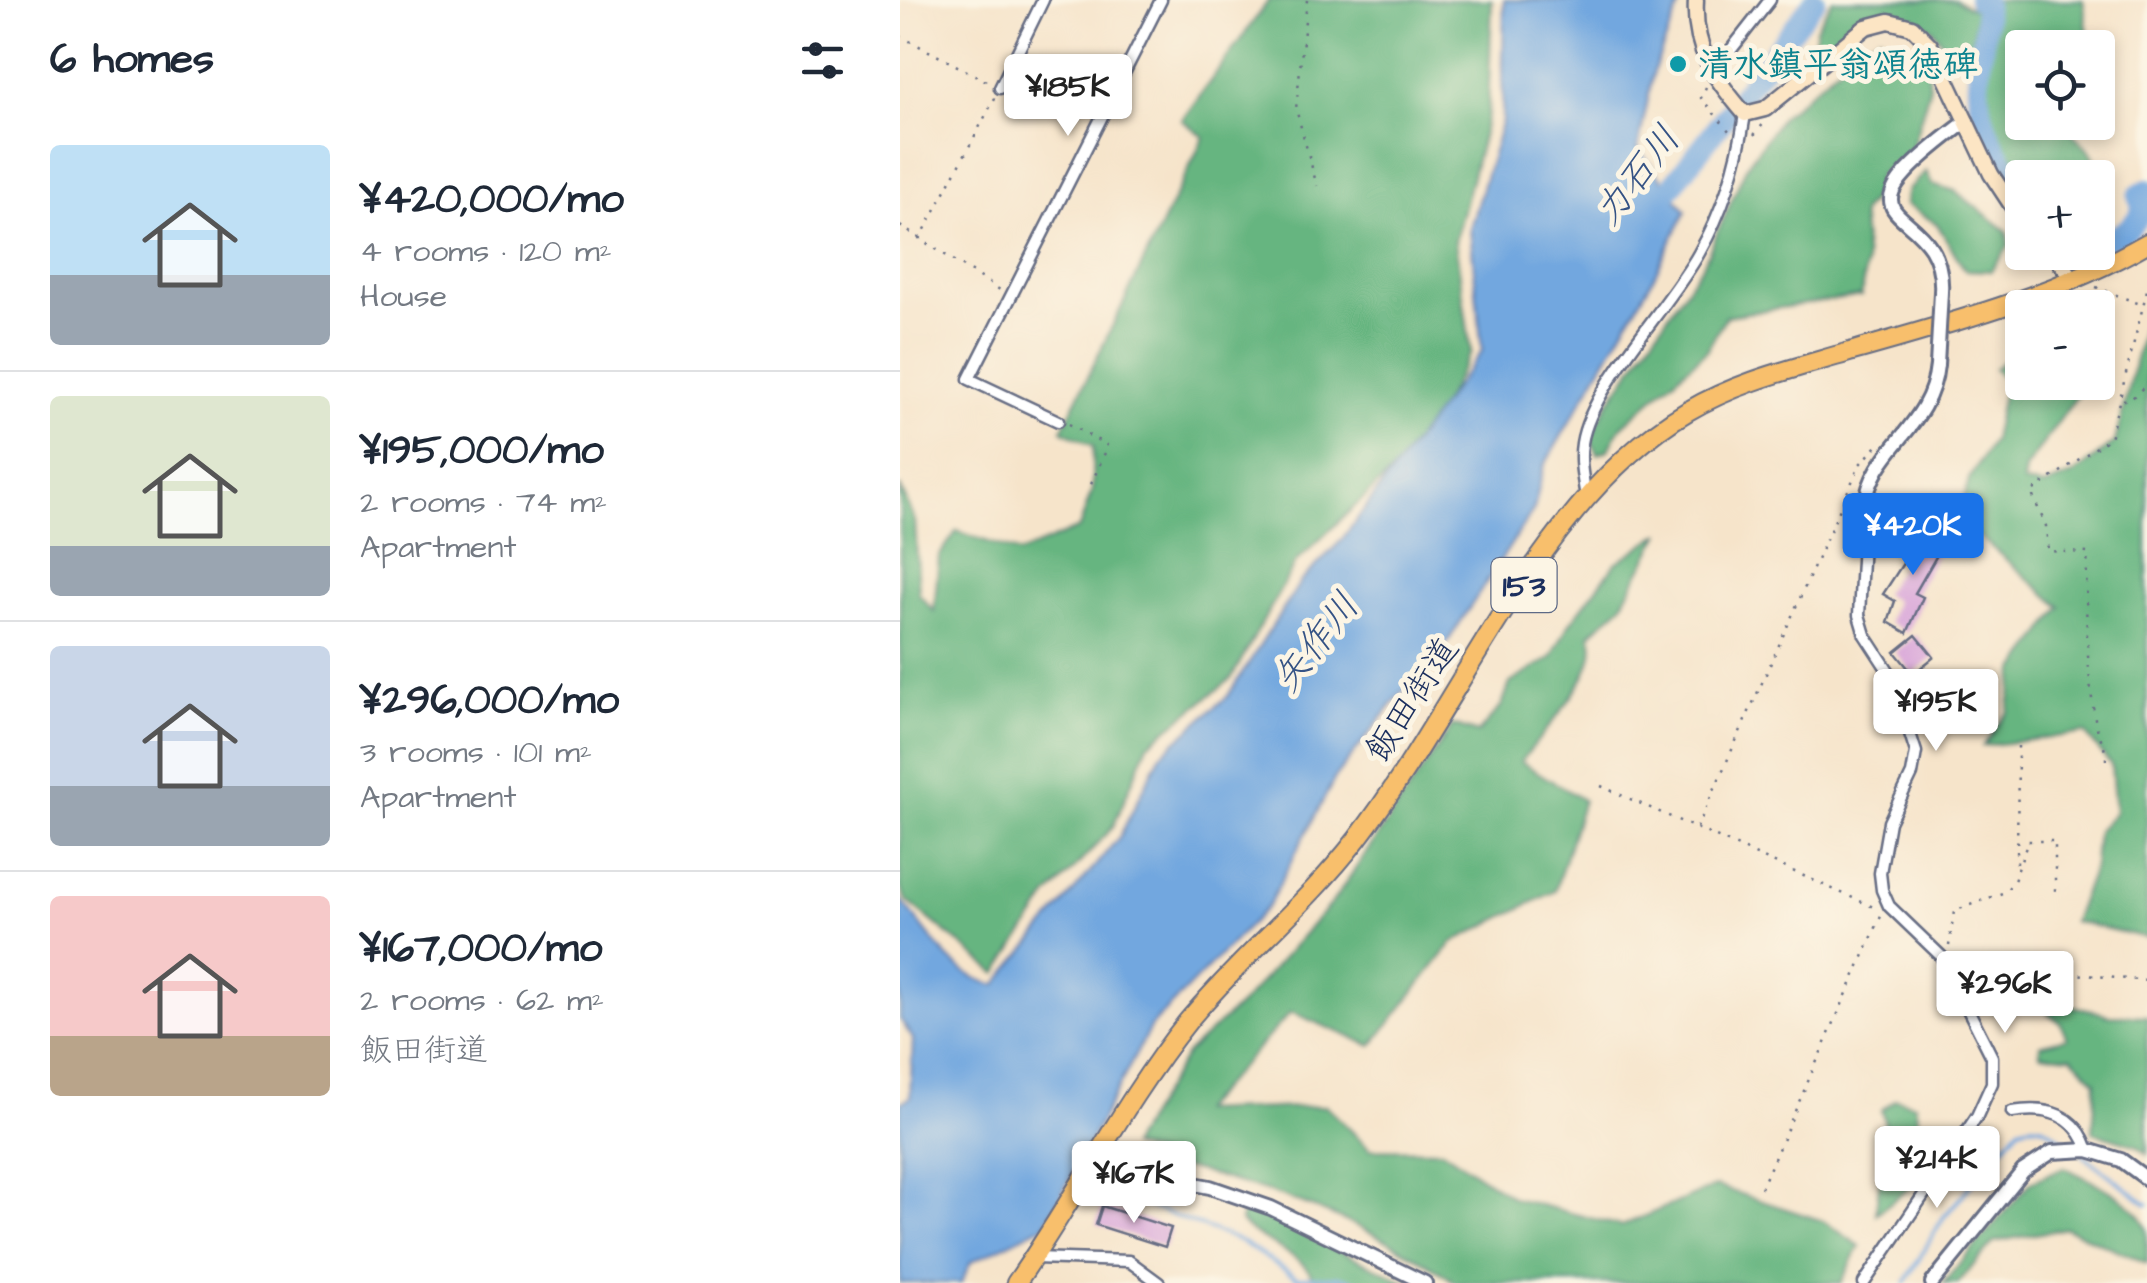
<!DOCTYPE html>
<meta charset="utf-8">
<style>
:root{--surface:#fff;--page:#f2f2f3;--text:#1f2937;--muted:#747a83;--line:#e0e1e3;--accent:#1a73e8}
body{margin:0;font-family:"Architects Daughter","Klee One",sans-serif;background:var(--page);color:var(--text);height:100vh;display:flex;flex-direction:column;font-size:38px;white-space:nowrap}
*{box-sizing:border-box;margin:0}
p{font-size:32px;color:var(--muted)}
.icon{flex:none;width:55px;height:55px;fill:none;stroke:currentColor;stroke-width:2;stroke-linecap:round;stroke-linejoin:round}
.map{position:relative;flex:1;overflow:hidden}
.panel{display:flex;flex-direction:column;background:var(--surface);width:900px}
.panel>*{flex:none}
.buttons{position:absolute;left:1105px;top:30px;display:grid;gap:20px}
.buttons a{display:grid;place-items:center;width:110px;height:110px;border-radius:10px;background:var(--surface);box-shadow:0 5px 15px #0003;font-size:50px}
.price{position:absolute;translate:-50% -85px;padding:0 22px;border-radius:10px;background:#fff;color:#222;font-size:32px;line-height:65px;filter:drop-shadow(0 2px 5px #0008)}
.price::after{content:'';position:absolute;left:50%;top:60px;width:30px;height:22px;margin-left:-15px;background:inherit;clip-path:polygon(0 0,100% 0,50% 100%)}
.price.current{background:var(--accent);color:#fff}
ul{padding:0;list-style:none}
li{display:flex;align-items:center;gap:30px;height:250px;padding:0 50px}
li+li{border-top:2px solid var(--line)}
li span{display:grid;place-items:center;flex:none;width:280px;height:200px;border-radius:10px;color:#555}
li>.icon{margin-inline-start:auto}
span .icon{width:120px;height:120px;fill:#fffc;stroke-width:1}
li b{font-size:42px}
h2{display:flex;justify-content:space-between;align-items:center;height:120px;padding:0 50px;font-size:42px}
main{display:flex;flex:1;min-height:0}
.map>svg:first-child{display:block}
.forest{fill:#66b580;stroke:#40726f;stroke-width:2.5}
.water{fill:#72a7df;stroke:#466b9e;stroke-width:2.5}
.lines{fill:none;stroke-linecap:round;stroke-linejoin:round}
.stream{stroke:#72a7df;stroke-width:4}
.river{stroke:#72a7df;stroke-width:22}
.building{fill:#d8a4d9}
.minor-casing{stroke:#686e84;stroke-width:15}
.tertiary-casing{stroke:#686e84;stroke-width:18}
.secondary-casing{stroke:#686e84;stroke-width:19}
.trunk-casing{stroke:#686e84;stroke-width:22}
.path{stroke:#686e84;stroke-width:2.5;stroke-dasharray:2.5 8;stroke-linecap:butt}
.minor{stroke:#fff;stroke-width:10}
.tertiary{stroke:#fff;stroke-width:12}
.secondary{stroke:#fce5c4;stroke-width:14}
.trunk{stroke:#f8bf6c;stroke-width:18}
.tertiary-bridge-casing{stroke:#686e84;stroke-width:18;stroke-linecap:butt}
.tertiary-bridge{stroke:#fff;stroke-width:12}
.culture-dot{fill:#0f9aa8;stroke:#fcf5e5;stroke-width:4}
.labels{text-anchor:middle;stroke-width:10;stroke-linejoin:round;paint-order:stroke}
.shield{fill:#fcf5e5;stroke:#5e6a86;stroke-width:2.5}
.shield-label{font-size:32px;font-weight:bold;fill:#1b2f5e}
.culture-label{font-size:35px;font-weight:bold;fill:#0d838f;stroke:#fcf5e5;text-anchor:start}
.street-label{font-size:35px;fill:#1b2f5e;stroke:#fcf5e5}
.water-label{font-size:38px;font-style:italic;fill:#355385;stroke:#fcf5e5}
</style>
<main>
<section class="panel">
<h2>6 homes<svg class="icon" aria-label="filters" viewBox="0 0 24 24"><path d="M4 7h16M4 17h16"/><circle cx="9" cy="7" r="2"/><circle cx="15" cy="17" r="2"/></svg></h2>
<ul>
<li><span style="background:linear-gradient(#bfe0f5 65%,#9aa5b1 0)"><svg class="icon" aria-label="home" viewBox="0 0 24 24"><path d="M3 11l9-7 9 7M6 9v11h12V9"/></svg></span><div><b>¥420,000/mo</b><p>4 rooms · 120 m²</p><p>House</p></div></li>
<li><span style="background:linear-gradient(#dfe7d0 75%,#9aa5b1 0)"><svg class="icon" aria-label="home" viewBox="0 0 24 24"><path d="M3 11l9-7 9 7M6 9v11h12V9"/></svg></span><div><b>¥195,000/mo</b><p>2 rooms · 74 m²</p><p>Apartment</p></div></li>
<li><span style="background:linear-gradient(#c9d6e8 70%,#9aa5b1 0)"><svg class="icon" aria-label="home" viewBox="0 0 24 24"><path d="M3 11l9-7 9 7M6 9v11h12V9"/></svg></span><div><b>¥296,000/mo</b><p>3 rooms · 101 m²</p><p>Apartment</p></div></li>
<li><span style="background:linear-gradient(#f6c9c9 70%,#b9a48a 0)"><svg class="icon" aria-label="home" viewBox="0 0 24 24"><path d="M3 11l9-7 9 7M6 9v11h12V9"/></svg></span><div><b>¥167,000/mo</b><p>2 rooms · 62 m²</p><p>飯田街道</p></div></li>
</ul>
</section>
<div class="map">
<svg width="1247" height="1283" viewBox="0 0 1247 1283">
<rect width="100%" height="100%" fill="#fcf5e5"/>
<filter id="ink" filterUnits="userSpaceOnUse"><feTurbulence type="fractalNoise" baseFrequency=".01" numOctaves="2"/><feDisplacementMap in="SourceGraphic" scale="20" xChannelSelector="R" yChannelSelector="G"/><feConvolveMatrix kernelMatrix="1 2 1 2 8 2 1 2 1" color-interpolation-filters="sRGB"/></filter>
<filter id="wash" filterUnits="userSpaceOnUse"><feTurbulence type="fractalNoise" baseFrequency=".0048" numOctaves="4" result="noise"/><feDisplacementMap in="SourceGraphic" scale="40" xChannelSelector="R" yChannelSelector="G"/><feGaussianBlur stdDeviation="2.25" result="paint"/><feColorMatrix in="noise" values="0 0 0 0 0 0 0 0 0 0 0 0 0 0 0 0 0 1.4 0 .05"/><feComposite in="paint" operator="in"/></filter>
<g filter="url(#wash)">
<rect width="100%" height="100%" fill="#f6e4ca"/>
<path class="forest" d="M369,0H592L588,114L555,241L571,352L521,444L396,562L331,679L248,744L213,827L148,897L97,974L6,900L0,887V486L15,521L19,594L34,611L39,556L57,531L120,553L179,528L192,491L193,446L162,430L304,137L282,120Z
M932,0H1054L1076,10L1071,52L1060,63C1046,52 1042,39 1030,27C990,0 946,32 913,57L916,28Z
M1090,0H1183L1190,47L1122,48V122L1176,123L1171,132C1187,148 1207,164 1198,190V178L1123,177C1096,141 1082,99 1089,53C1091,35 1096,18 1090,0Z
M980,36L1028,70L1030,86L1011,152L978,176L975,195L961,213L966,262L961,296L826,316L807,350L721,427L708,450L698,454L690,439L707,405L804,263L847,165L882,116L966,43Z
M1026,171L1032,184L1055,191L1107,231L1109,246L1091,271L1065,270L1037,224L1005,204L1008,190Z
M1247,311V938L1173,921L1194,866L1197,831L1215,812L1211,765L1185,733L1083,746L1108,712L1115,671L1161,607L1059,519L1069,479L1093,440L1105,380L1094,369L1122,346V382L1186,383L1125,469L1123,483L1144,486L1173,475L1215,442Z
M761,533L721,606L690,634C707,668 642,732 621,762L683,800L655,891L553,942L472,1046L391,1012L300,1111L426,1106L470,1149L542,1150L613,1198L721,1226L816,1186L923,1221L960,1246L941,1283H556C470,1221 365,1187 264,1163L257,1154L230,1146L287,1053L345,1000L434,900L553,725L578,733L602,705L610,683L651,658L668,626L716,563Z
M1157,1002L1209,1015L1247,1016V1154L1238,1146L1193,1132L1196,1081L1172,1057L1140,1054V1045L1167,1038L1160,1022L1148,1013Z
M996,1099L1015,1104L1019,1126L1033,1147L1013,1185L976,1214C976,1177 995,1147 981,1110Z
M1164,1167C1189,1180 1240,1200 1247,1231C1247,1240 1247,1253 1247,1263L1166,1228L1094,1242L1058,1283H1043L1131,1182Z
M344,1206L509,1283H416C402,1250 362,1246 340,1221Z"/>
<path class="water" d="M604,0H782L754,70L738,148L786,211L751,282L644,466L634,509L528,672L503,691L436,776L368,906L251,1026L145,1225L71,1262L61,1283H0V1103L10,1097L13,1039L0,1019V899C31,933 49,975 96,985L220,836L261,754L328,696L401,581L440,542L582,351L570,228L602,121Z"/>
<g class="lines">
<path class="stream" d="M1183,1155L1247,1204
M187,1183L340,1241L397,1278L438,1277L460,1283
M1005,1283L1043,1218L1119,1128C1144,1119 1152,1133 1172,1147"/>
<path class="river" d="M1079,0L1085,3C1087,30 1080,55 1078,81C1076,117 1100,162 1122,188
M752,212L915,0
M1198,240C1219,238 1235,228 1243,207L1238,196L1247,190"/>
</g>
<g id="blocks">
<path class="building" d="M1028,525L1048,536L1015,593L1023,597L1007,633L988,622L995,601L983,594Z
M1016,635L1034,657L1013,674L995,652Z
M202,1206L271,1228L265,1247L196,1225Z"/>
</g>
</g>
<g filter="url(#ink)">
<use href="#blocks" fill-opacity="0" stroke="#686e84" stroke-width="2.5"/>
<g class="lines">
<g class="minor-casing">
<path id="minor" d="M812,74L870,0
M100,88L143,0
M158,421L69,379L261,0
M686,497C683,479 679,461 682,443C691,386 770,306 799,253C823,211 838,162 845,114
M1112,1112C1147,1106 1176,1114 1188,1150
M134,1258L229,1261L259,1283
M964,1283L1077,1116L1092,1083V1057L1041,956L989,906L982,890L980,873L989,822L1012,774L1016,752L991,675L965,635L959,615L965,506"/>
</g>
<g class="tertiary-casing">
<path id="tertiary" d="M1041,292C1047,194 909,238 1067,121
M965,506C972,447 1031,429 1037,365
M194,1165L310,1187L371,1208L525,1283
M1032,1283L1123,1171L1152,1152L1188,1150L1221,1160L1247,1179"/>
</g>
<g class="secondary-casing">
<path id="secondary" d="M796,0C793,49 814,78 845,114L865,109L966,27L989,21L1012,27L1030,45L1091,174L1122,221
M1151,252L1174,279"/>
</g>
<g class="trunk-casing">
<path id="trunk" d="M116,1283C176,1198 223,1102 288,1021C341,957 406,905 457,839C560,706 641,497 788,411C837,382 892,369 946,353C1048,324 1155,296 1247,243"/>
</g>
<path class="path" d="M407,0L396,109L417,186
M0,36L92,84
M806,87L801,98L830,132
M854,135L865,122
M0,226L100,290
M20,239L96,96
M1196,287L1240,304
M1223,400L1231,399L1247,384
M169,424L208,446L189,489
M1206,760C1206,746 1199,737 1196,724C1187,679 1184,598 1188,553L1148,551L1146,526L1131,492L1210,438L1247,290
M701,786L978,909
M797,828L960,464L980,443
M1117,864L1118,745
M1049,946L1054,911L1105,892L1114,881L1128,841H1155V896
M1055,962L1247,981
M861,1188L982,914"/>
<use href="#minor" class="minor"/>
<use href="#tertiary" class="tertiary"/>
<use href="#secondary" class="secondary"/>
<use href="#trunk" class="trunk"/>
<g class="tertiary-bridge-casing">
<path id="tertiary-bridge" d="M1037,365L1041,292"/>
</g>
<use href="#tertiary-bridge" class="tertiary-bridge"/>
</g>
</g>
<circle class="culture-dot" cx="778" cy="64" r="10"/>
<g class="labels">
<rect class="shield" x="591.5" y="558" width="65" height="54" rx="8"/>
<g class="shield-label">
<text x="624" y="596">153</text>
</g>
<g class="culture-label">
<text x="798" y="76">清水鎮平翁頌徳碑</text>
</g>
<g class="street-label">
<text transform="translate(511 699) rotate(-57)" y="12">飯田街道</text>
</g>
<g class="water-label">
<text transform="translate(736 175) rotate(-52)" y="13">力石川</text>
<text transform="translate(415 642) rotate(-52)" y="13">矢作川</text>
</g>
</g>
</svg>
<div class="buttons">
<a><svg class="icon" aria-label="locate" viewBox="0 0 24 24"><circle cx="12" cy="12" r="6"/><path d="M12 2v4M12 18v4M2 12h4M18 12h4"/></svg></a>
<a>+</a>
<a>−</a>
</div>
<b class="price" style="left:168px;top:139px">¥185K</b>
<b class="price current" style="left:1013px;top:578px">¥420K</b>
<b class="price" style="left:1036px;top:754px">¥195K</b>
<b class="price" style="left:1105px;top:1036px">¥296K</b>
<b class="price" style="left:1037px;top:1211px">¥214K</b>
<b class="price" style="left:234px;top:1226px">¥167K</b>
</div>
</main>
